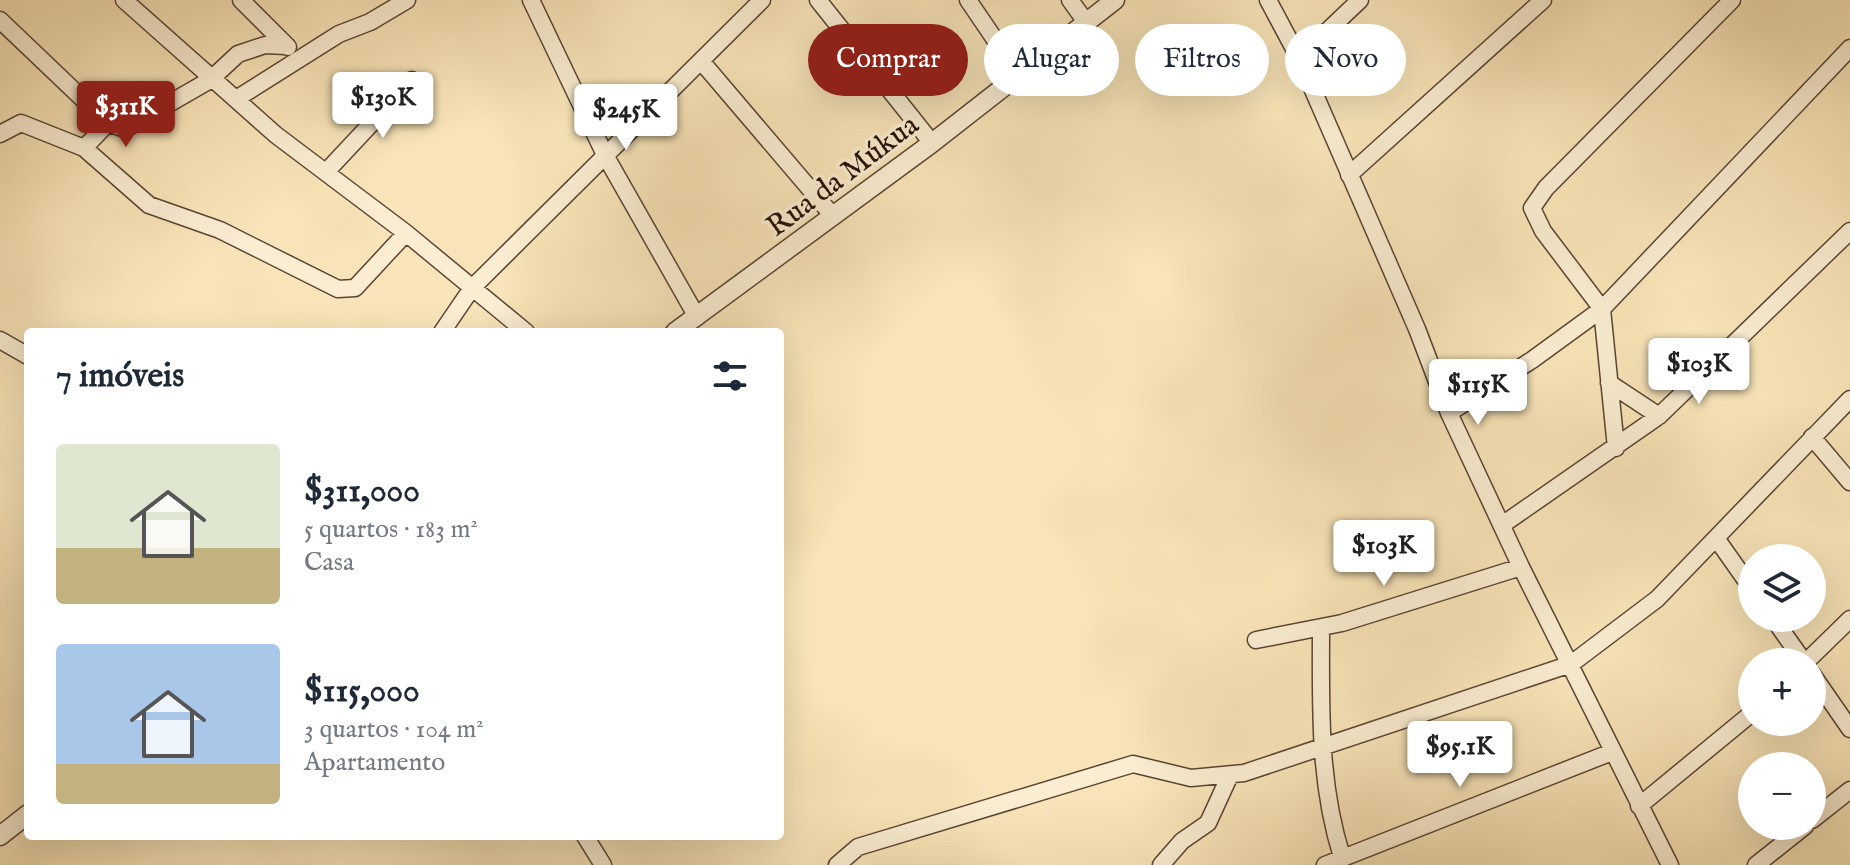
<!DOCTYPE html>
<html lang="pt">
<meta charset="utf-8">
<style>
:root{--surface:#fff;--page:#f6f6f7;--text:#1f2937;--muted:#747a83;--accent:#8f2418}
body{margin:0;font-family:"IM FELL English",serif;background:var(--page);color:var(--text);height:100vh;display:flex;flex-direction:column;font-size:30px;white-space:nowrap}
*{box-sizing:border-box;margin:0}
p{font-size:26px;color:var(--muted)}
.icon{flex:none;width:44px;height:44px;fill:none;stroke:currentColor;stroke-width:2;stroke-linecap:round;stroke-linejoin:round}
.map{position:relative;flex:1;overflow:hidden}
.details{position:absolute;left:24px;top:328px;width:760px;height:512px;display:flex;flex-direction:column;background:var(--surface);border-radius:8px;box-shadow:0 8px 32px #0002}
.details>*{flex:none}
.top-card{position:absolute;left:808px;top:24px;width:760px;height:72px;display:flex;gap:16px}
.tools{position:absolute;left:1738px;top:544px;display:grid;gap:16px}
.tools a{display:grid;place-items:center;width:88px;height:88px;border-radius:50%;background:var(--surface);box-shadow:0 8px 32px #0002;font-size:40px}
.price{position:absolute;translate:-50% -68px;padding:0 18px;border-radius:8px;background:#fff;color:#222;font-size:26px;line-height:52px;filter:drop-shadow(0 2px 4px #0008)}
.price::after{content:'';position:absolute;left:50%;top:48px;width:24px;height:18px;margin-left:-12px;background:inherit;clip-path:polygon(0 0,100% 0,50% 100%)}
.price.selected{background:var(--accent);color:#fff}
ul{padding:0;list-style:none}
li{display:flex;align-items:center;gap:24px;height:200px;padding:0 32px}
li span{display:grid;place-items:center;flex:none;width:224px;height:160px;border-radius:8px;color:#555}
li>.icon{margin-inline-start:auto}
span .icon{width:96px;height:96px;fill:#fffc;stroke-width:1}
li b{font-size:34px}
h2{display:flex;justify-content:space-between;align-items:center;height:96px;padding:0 32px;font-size:34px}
.tag{padding:0 28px;border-radius:36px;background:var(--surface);box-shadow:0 8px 32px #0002;font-size:28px;line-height:72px}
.tag.selected{background:var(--accent);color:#fff}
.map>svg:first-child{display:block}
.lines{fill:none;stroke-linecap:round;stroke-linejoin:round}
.minor-casing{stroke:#5a4433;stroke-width:19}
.tertiary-casing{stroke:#5a4433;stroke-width:21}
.minor{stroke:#faedd1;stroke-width:16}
.tertiary{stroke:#faedd1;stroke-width:18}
.labels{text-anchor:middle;stroke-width:7;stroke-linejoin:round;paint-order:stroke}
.street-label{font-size:30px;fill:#250f07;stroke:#faedd1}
</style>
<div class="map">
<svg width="1850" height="865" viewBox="0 0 1850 865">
<rect width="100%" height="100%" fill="#f8e4b8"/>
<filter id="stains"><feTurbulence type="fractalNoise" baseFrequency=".0025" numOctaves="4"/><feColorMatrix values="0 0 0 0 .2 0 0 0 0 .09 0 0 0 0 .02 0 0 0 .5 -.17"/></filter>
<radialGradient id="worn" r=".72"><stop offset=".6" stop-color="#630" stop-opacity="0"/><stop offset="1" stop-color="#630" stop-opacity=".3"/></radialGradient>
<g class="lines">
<g class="minor-casing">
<path id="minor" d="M124,0L276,135L406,233L526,332
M241,0L288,47
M531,0L605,155L697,317
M818,0L932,143
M968,0L1019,75
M1070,0L1086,22
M1268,0L1299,58L1417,329L1449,413L1521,567L1670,865
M0,20L108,123L125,129L210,80L238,54L265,45L286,46
M1299,58L1360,0
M701,61L833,216
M236,99L339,34L370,22L407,0
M0,134L21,123L84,148L108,123
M84,148L149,205L220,230L338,289L355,288L406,233
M326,172L412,80
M1349,175L1543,0
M442,332L472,288L762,0
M0,340L28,356
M1609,383L1659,416
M1449,413L1532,360L1602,309L1850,48
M1812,437L1850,482
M1616,448L1602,309L1543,231L1532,208L1546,188L1732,0
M1502,525L1659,416L1850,231
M1716,538L1752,589
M1773,618L1804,662
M1321,628C1321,706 1318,781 1342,857
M1256,640L1342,623L1521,567
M1806,662L1850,619
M1812,674L1850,729
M1639,806L1752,713
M1812,820L1850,790
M585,836L603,865
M837,865L858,847L1133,764L1191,778L1244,773L1571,664L1657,599L1850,399
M1161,865L1182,841L1208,823L1230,775
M1325,865L1612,752
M1756,865L1805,826"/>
</g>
<g class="tertiary-casing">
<path id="tertiary" d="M675,332L932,143L1115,0
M0,836L28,814"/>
</g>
<use href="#minor" class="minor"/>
<use href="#tertiary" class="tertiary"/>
</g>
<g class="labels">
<g class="street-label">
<text transform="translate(842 175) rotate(-37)" y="10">Rua da Múkua</text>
</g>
</g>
<rect width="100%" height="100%" filter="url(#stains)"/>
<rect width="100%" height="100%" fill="url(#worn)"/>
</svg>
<div class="tools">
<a><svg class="icon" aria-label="layers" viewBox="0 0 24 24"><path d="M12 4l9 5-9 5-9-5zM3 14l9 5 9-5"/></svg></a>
<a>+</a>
<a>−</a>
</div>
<b class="price" style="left:383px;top:140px">$130K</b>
<b class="price selected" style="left:126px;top:149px">$311K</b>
<b class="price" style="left:626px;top:152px">$245K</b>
<b class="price" style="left:1699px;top:406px">$103K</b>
<b class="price" style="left:1478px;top:427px">$115K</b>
<b class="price" style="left:1384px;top:588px">$103K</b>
<b class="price" style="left:1460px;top:789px">$95.1K</b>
<div class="top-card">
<a class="tag selected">Comprar</a>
<a class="tag">Alugar</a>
<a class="tag">Filtros</a>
<a class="tag">Novo</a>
</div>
<section class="details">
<h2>7 imóveis<svg class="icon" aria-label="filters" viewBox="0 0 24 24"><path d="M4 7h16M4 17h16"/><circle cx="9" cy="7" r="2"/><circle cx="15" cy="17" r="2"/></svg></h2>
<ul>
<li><span style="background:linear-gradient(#dfe7d0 65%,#c2b280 0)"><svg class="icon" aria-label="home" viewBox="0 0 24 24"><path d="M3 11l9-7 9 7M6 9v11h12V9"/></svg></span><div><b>$311,000</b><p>5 quartos · 183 m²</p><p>Casa</p></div></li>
<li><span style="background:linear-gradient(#a9c7e8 75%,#c2b280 0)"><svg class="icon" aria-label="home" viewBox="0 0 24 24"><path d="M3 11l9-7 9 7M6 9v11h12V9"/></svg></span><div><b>$115,000</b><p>3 quartos · 104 m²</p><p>Apartamento</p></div></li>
</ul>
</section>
</div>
